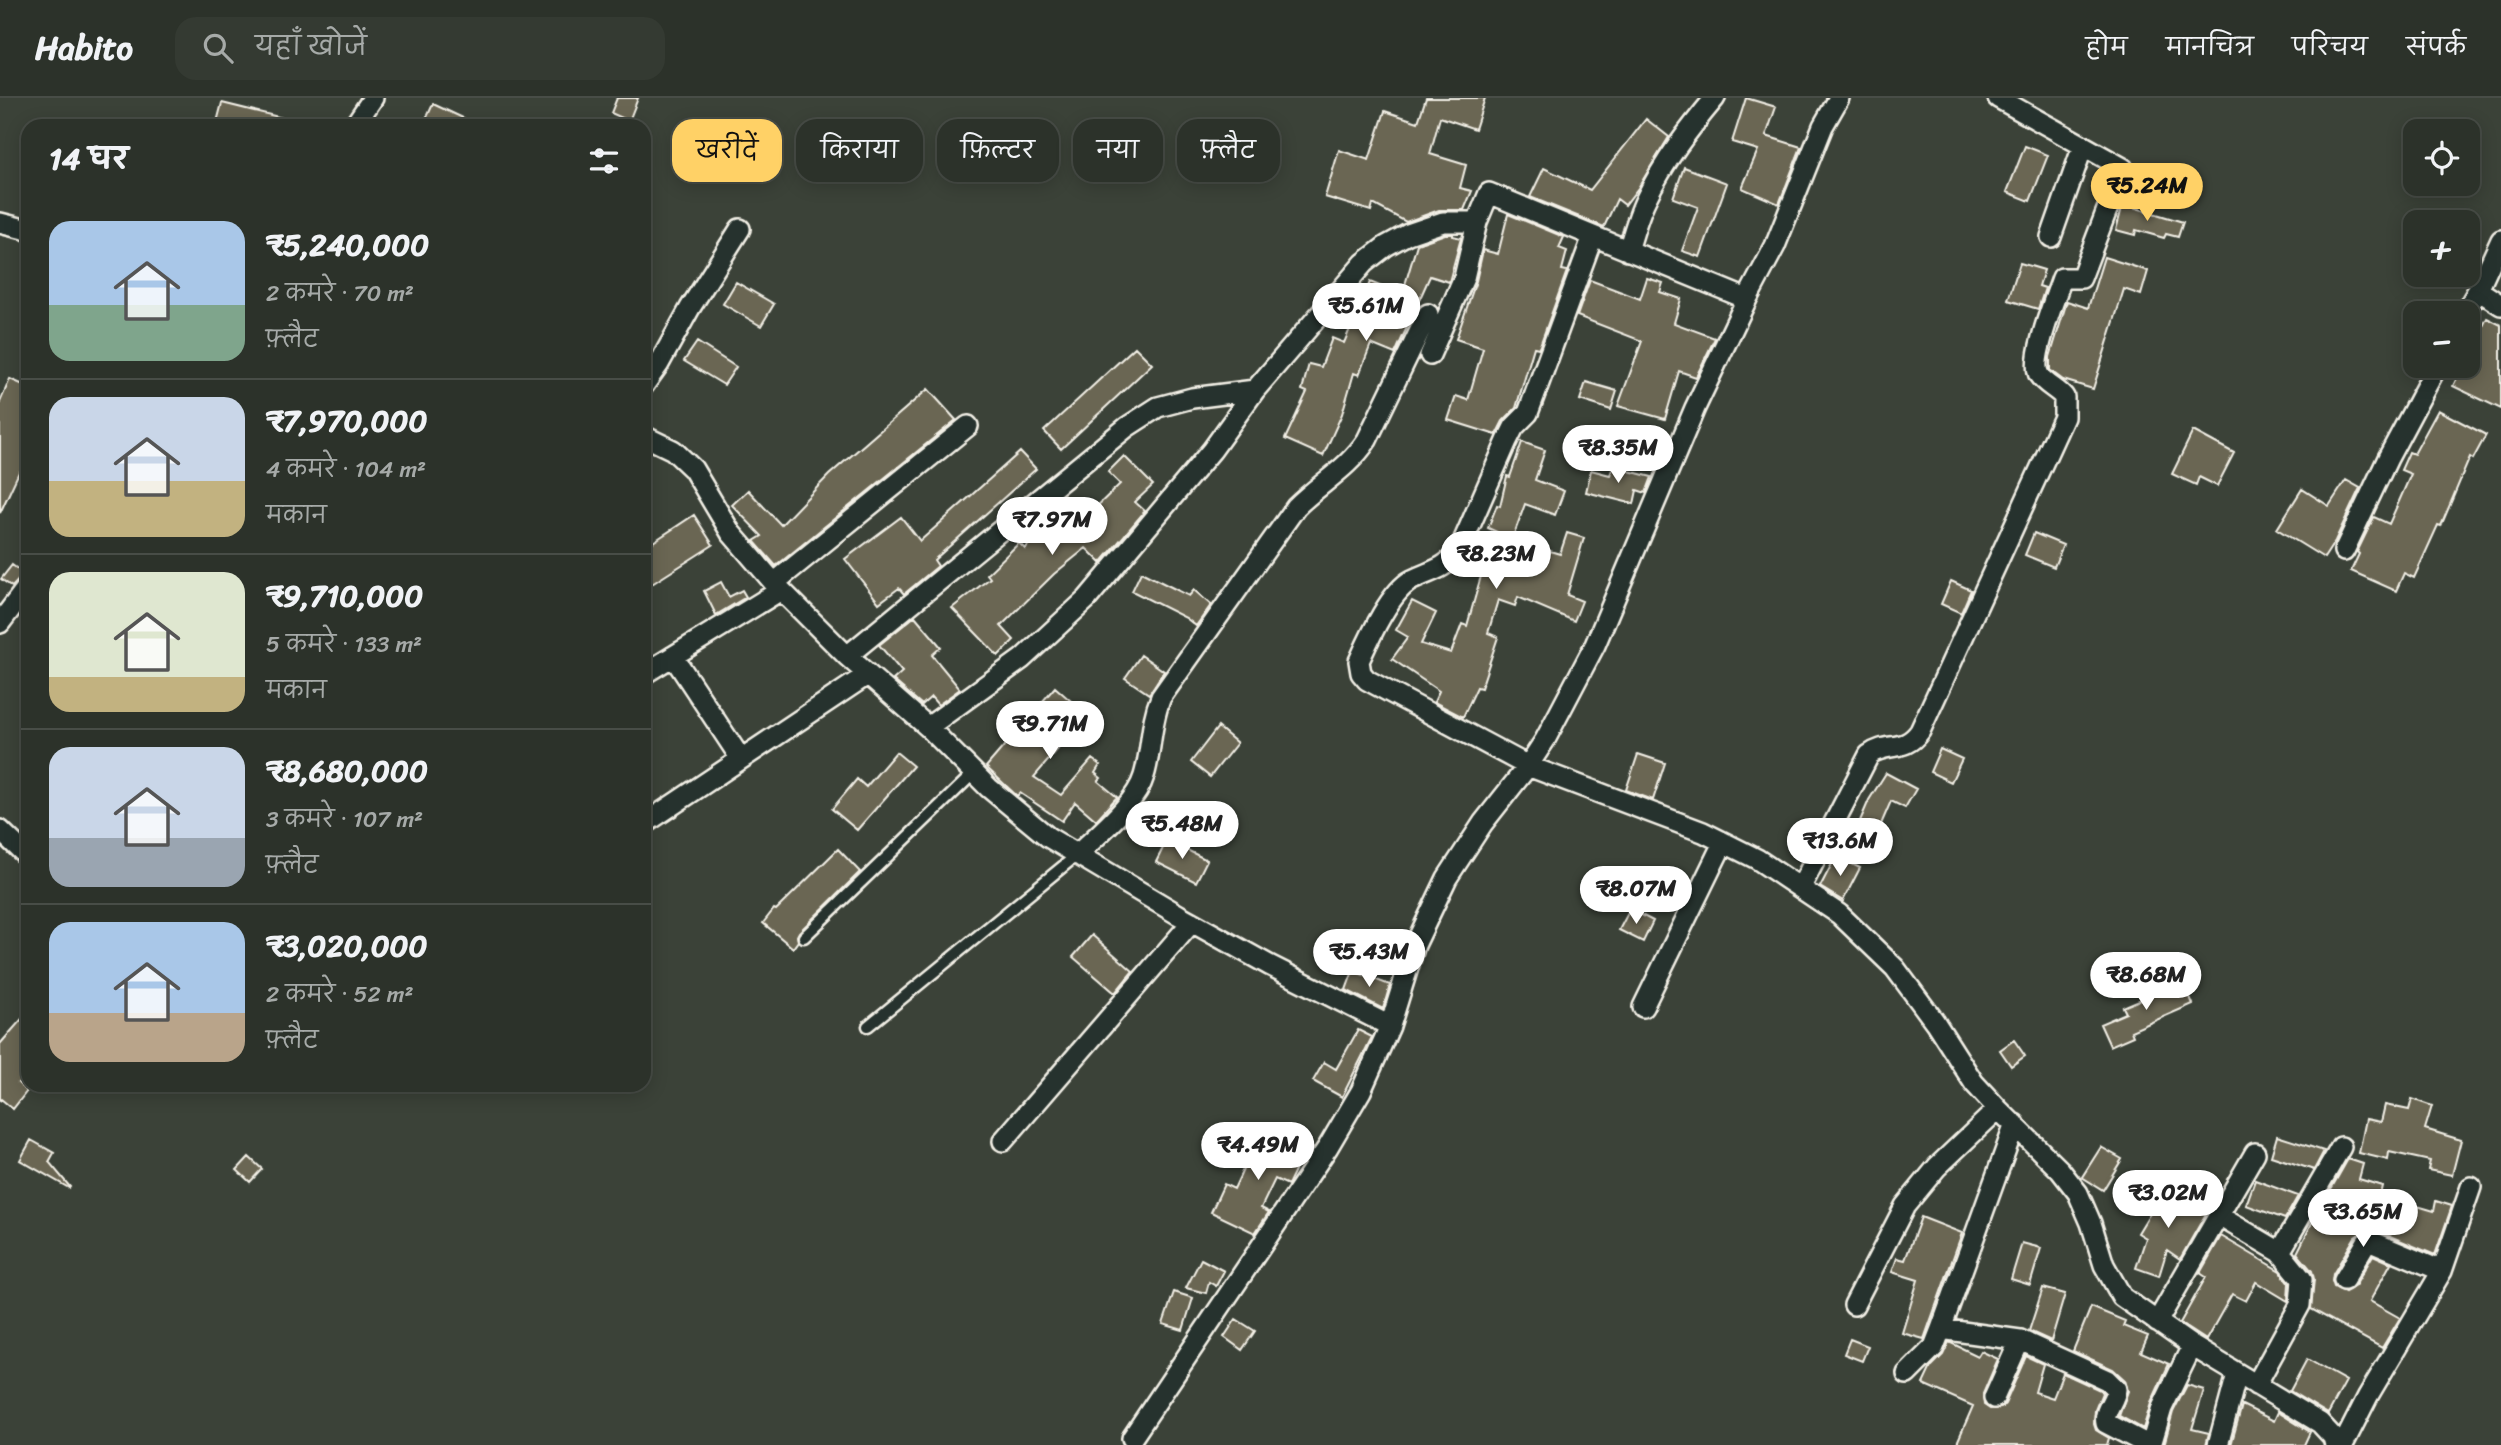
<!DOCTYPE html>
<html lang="hi">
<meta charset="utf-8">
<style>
:root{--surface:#2c322a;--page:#343a32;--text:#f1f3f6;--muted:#a6aaa8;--line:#484d47;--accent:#ffd166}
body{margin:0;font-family:Sriracha,"Playpen Sans Deva",sans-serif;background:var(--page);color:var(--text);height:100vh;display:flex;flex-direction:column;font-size:26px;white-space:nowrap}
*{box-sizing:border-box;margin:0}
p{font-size:23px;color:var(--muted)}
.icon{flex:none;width:38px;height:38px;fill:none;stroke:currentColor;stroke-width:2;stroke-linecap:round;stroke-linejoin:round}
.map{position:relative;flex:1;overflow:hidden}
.sheet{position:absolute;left:21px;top:21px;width:630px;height:973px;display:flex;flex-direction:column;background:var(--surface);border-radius:21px;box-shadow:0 4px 18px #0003,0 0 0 2px var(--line)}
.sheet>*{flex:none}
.top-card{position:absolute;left:672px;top:21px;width:665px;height:63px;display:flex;gap:14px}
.buttons{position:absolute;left:2403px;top:21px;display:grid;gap:14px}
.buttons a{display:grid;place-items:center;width:77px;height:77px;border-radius:14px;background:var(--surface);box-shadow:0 4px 18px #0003,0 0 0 2px var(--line);font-size:35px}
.price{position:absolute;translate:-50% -60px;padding:0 16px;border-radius:24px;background:#fff;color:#222;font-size:23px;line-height:46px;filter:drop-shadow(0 2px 4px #0008)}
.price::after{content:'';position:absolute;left:50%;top:42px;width:21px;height:16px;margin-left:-10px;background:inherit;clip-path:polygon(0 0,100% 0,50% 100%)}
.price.current{background:var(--accent);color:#111}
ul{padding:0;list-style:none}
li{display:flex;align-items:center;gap:21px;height:175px;padding:0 28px}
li+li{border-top:2px solid var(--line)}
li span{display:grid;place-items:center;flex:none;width:196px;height:140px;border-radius:21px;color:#555}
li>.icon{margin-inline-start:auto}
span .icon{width:84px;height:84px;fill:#fffc;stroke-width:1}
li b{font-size:30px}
h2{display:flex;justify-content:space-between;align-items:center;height:84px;padding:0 28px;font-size:30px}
.chip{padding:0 24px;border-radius:21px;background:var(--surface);box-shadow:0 4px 18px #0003,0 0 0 2px var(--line);font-size:24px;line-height:63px}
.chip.current{background:var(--accent);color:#111}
header{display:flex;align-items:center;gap:42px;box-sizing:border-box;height:98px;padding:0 35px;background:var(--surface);border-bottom:2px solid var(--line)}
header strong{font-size:33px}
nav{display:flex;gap:38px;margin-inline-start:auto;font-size:24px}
.search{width:490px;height:63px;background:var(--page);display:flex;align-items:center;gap:18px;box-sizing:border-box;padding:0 24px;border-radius:21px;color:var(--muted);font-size:26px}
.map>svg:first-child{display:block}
.building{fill:#6b6653;stroke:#f4f1e8;stroke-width:2}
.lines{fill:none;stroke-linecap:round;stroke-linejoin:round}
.lane-casing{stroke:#f4f1e8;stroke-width:15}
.street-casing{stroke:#f4f1e8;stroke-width:24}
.lane{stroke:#26332d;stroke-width:10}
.street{stroke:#26332d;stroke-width:19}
</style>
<header>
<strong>Habito</strong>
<div class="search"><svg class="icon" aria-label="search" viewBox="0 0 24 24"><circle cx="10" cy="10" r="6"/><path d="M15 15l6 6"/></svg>यहाँ खोजें</div>
<nav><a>होम</a><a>मानचित्र</a><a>परिचय</a><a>संपर्क</a></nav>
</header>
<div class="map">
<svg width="2501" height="1347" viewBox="0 0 2501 1347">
<rect width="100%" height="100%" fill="#3b4238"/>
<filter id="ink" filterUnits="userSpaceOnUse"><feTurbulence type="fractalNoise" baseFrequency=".0143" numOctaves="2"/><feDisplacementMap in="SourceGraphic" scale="14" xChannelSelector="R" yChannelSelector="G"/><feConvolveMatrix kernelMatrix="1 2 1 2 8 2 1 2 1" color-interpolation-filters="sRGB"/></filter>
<g filter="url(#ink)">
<path class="building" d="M617,0H638L629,23L611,15Z
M1426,0H1485L1475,31L1440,19L1430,56L1466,67L1460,90L1472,93L1464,112H1439L1406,124L1373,106L1371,113L1325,99L1339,52L1369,62L1385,13L1418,24Z
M1746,0L1776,9L1766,38L1801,49L1779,106L1742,90L1758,52L1732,44Z
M222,5L291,22V28H216Z
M433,6L480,28H423Z
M1646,21L1669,39L1638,90L1625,107L1617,101L1604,129L1530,99L1544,70L1590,92Z
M2025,48L2048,57L2030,103L2007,94Z
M1684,69L1727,85L1700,159L1682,153L1698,109L1673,100Z
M2123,106L2183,124L2178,139L2166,136L2164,140L2136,132L2135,137L2116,132Z
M1508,116L1564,139L1559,150L1567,153L1562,172L1567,173L1539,250L1534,249L1516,310L1503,323L1496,337L1448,322L1456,298L1468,302L1483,250L1456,241L1476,183L1483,152L1498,156Z
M1445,136H1453V138L1461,140L1449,184L1430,178L1395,256L1371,246L1359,277L1354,275L1342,316L1323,358L1285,341L1307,294L1302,292L1309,266L1321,269L1332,240L1344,245L1370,184L1402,197L1417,146Z
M2104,159L2148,173L2141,197L2124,191L2093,291L2063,282L2055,276L2050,272V259L2067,203L2088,210Z
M2020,165L2044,172L2039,188L2045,190L2038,211L2008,202Z
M1647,180L1663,185L1660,194L1681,201L1674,225L1715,240L1696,279L1679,273L1665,321L1618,308L1642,243L1577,218L1590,182L1640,201Z
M736,184L774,206L761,228L723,206Z
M2487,220L2501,227V311L2453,288L2463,268H2468V259Z
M697,244L736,269L724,287L684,263Z
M1135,249L1152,266L1061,351L1044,333Z
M10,281L28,289V377L19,374L0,415V304Z
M1586,284L1617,293L1611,312L1580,302Z
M928,291L956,322L776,468L754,443L762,438L732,407L748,392L781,427L829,377Z
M2438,312L2486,337L2473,361L2470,359L2441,428L2438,427L2414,480L2404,475L2396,493L2351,473L2359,456L2357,454L2374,419L2389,426L2411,376L2401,372L2409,354L2414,356Z
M2193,333L2234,355L2217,388L2199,379L2196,387L2172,376Z
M1522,344L1545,352L1535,382L1564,393L1555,417L1525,406L1512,442L1560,456L1567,435L1584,440L1567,497L1582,503L1574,523L1518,499L1515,508L1498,502L1488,535L1498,539L1481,590L1477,589L1463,619L1434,604L1439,593L1392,561L1408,539L1396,532L1412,503L1436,515L1421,546L1451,555L1462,526L1467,528L1483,471L1497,434L1488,430L1497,407L1500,408L1507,378L1510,379Z
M1020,354L1036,371L934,462L938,468L904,496L899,490L879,505L845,461L901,419L920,443Z
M1124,358L1153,387L1135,404L1145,413L1101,465L1086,450L1054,476L1001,528L1014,542L998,558L952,510L990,480L987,476L1019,445L1025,451L1054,416L1070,430L1084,415L1087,418L1120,386L1108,374Z
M1613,369L1652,379L1646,395L1637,392L1634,406L1586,394L1591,372L1610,377Z
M2346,382L2360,390L2335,443L2324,460L2277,431L2302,391L2329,408Z
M694,417L713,447L644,491V450Z
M2034,435L2063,447L2054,469L2025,457Z
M12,467L24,476L12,489L1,481Z
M1141,474L1189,498L1194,492L1211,507L1196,528L1186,520L1132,493Z
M1951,483L1971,492L1961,515L1941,506Z
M721,484L729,499L742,492L746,499L716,517L704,493Z
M915,518L941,549L932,557L960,591L938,607L931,599L922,607L893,582L902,574L879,547Z
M1141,557L1164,573L1149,596L1125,580Z
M1055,589L1087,617L1034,679L1061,697L1092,661L1100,667L1095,675L1101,680L1098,683L1117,699L1096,722L1075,704L1062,723L1020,695L1017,698L986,669Z
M1218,629L1237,645L1210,679L1191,664Z
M1940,651L1962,661L1951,684L1930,674Z
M896,654L913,668L857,732L832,711L857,681L866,689Z
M1638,656L1665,665L1653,702L1626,692Z
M1886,675L1916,691L1905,710L1891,703L1879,731L1860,723L1869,702Z
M1167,742L1207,762L1196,784L1156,764Z
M838,751L860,774L799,834L797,838L798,843L793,850L763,825L774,811L776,812Z
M1836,758L1860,770L1843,803L1820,789Z
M1630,811L1653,823L1643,844L1619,832Z
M1092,837L1133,873L1115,895L1073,859Z
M1353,873L1390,887L1383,911L1346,892Z
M2183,883L2193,906L2131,933L2133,938L2110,948L2100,926L2126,915L2123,909Z
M28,914V975L18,985L27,993L13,1011L1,1001L0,1003V946Z
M1358,932L1372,939L1342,999L1313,983L1324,964L1336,971Z
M2014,942L2025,958L2011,968L2000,952Z
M2412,1001L2432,1008L2425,1031L2461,1042L2452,1077L2428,1072L2430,1063L2389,1054L2388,1062L2359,1055L2366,1021L2381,1024L2385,1007L2409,1012Z
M1261,1033L1304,1053L1288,1087L1275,1081L1261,1110L1269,1114L1255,1135L1211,1114L1224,1086L1234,1091Z
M2277,1038L2324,1053L2314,1072L2271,1058Z
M31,1042L54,1055L49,1064L70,1089L69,1090L20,1062Z
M2101,1049L2122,1061L2103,1092L2082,1079Z
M249,1059L262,1071L250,1084L237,1072Z
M2348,1061L2363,1066L2359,1081L2382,1088L2380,1097L2434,1113L2436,1103L2452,1108L2435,1157L2378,1133H2364L2355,1139L2333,1176L2332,1183L2334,1189L2345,1194L2355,1188L2373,1157L2391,1165L2370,1203L2400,1220L2382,1250L2311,1211L2314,1181L2312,1173L2297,1155L2321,1107L2326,1109L2331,1091Z
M2255,1082L2298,1098L2285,1121L2246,1107Z
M2165,1090L2207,1114L2180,1161L2167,1152L2159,1178L2136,1170L2146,1140L2138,1135Z
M1921,1119L1962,1135L1924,1241L1902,1235L1918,1182L1892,1174L1897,1160L1905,1162Z
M2221,1138L2280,1173L2289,1185L2288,1203L2256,1184L2246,1203L2232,1196L2206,1242L2180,1225L2206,1179L2200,1175Z
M2022,1145L2041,1150L2030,1187L2011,1181Z
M1201,1161L1224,1173L1216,1188L1209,1184L1206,1195L1186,1190Z
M2043,1190L2065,1196L2051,1243L2029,1233Z
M1174,1194L1193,1200L1183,1232L1163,1226Z
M2091,1209L2125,1223L2123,1228L2148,1238L2141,1254L2169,1266L2151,1305L2143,1331L2119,1318L2128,1293L2125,1282L2113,1271L2073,1253Z
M1236,1221L1255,1233L1242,1252L1224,1239Z
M1850,1241L1868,1248L1862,1263L1844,1256Z
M1949,1244L1978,1258L1981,1253L1998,1261L1983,1296L1984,1307L1990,1311L2001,1310L2005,1306L2026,1258L2043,1266L2035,1294L2053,1300L2063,1275L2100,1292L2102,1295L2095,1312L2094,1326L2096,1332L2109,1340L2107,1347H1956L1973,1308L1923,1286L1931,1269L1943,1257Z
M2307,1261L2346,1283L2328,1316L2290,1293Z
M2187,1287L2204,1292L2192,1331L2209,1335L2206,1347H2164L2173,1314Z
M2242,1307L2274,1323L2278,1314L2310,1334L2304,1347H2231Z"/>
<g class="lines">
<g class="lane-casing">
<path id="lane" d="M804,839L974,675
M868,928L1077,757"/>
</g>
<g class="street-casing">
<path id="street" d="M354,28L373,0
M0,125L28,132
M2051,139L2083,48
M1628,153C1633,136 1638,117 1646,101C1664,63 1689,31 1715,0
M2478,192L2501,142
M1747,201L1775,148L1823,28L1839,0
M2465,215L2478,192L2501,207
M1430,257L1464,180L1477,124
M644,287L659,266L690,210L740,131
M644,338L673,352L693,371L731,435L774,485L847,558L928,629L989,690L1048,739L1179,817L1269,867L1390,928L1415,847L1447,780L1483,725L1528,668L1545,642L1595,547L1695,310L1747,201L1593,138L1528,315L1514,329L1507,343L1458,455C1441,473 1432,472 1412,482C1390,493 1369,541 1359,563L1361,575L1367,582L1528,668L1703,734L1757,761L1839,816L1895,870L1935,924L1974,985L1998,1011L2060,1072L2078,1095L2091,1125L2104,1167L2122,1199L2192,1248L2320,1325L2333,1339L2335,1347
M2344,453L2388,360L2437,268
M774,485L968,328
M0,525L28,488
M673,558L741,661
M847,558L1127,329L1158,309L1192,300L1255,292
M644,576L781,492
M928,629L1022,561L1087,501L1212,352L1255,292L1364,165L1386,148L1408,136L1443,124H1477L1489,95L1593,138
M644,726L867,577
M0,732L28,759
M1077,757C1098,736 1136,706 1144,678C1152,652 1150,625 1161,599L1296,409C1320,385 1348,371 1367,342L1428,216
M1801,789L1869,657C1887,643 1904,656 1920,633L2064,319V299C2057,291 2045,286 2039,277C2030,261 2056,198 2062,180H2081L2123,70L1998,0
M1643,909L1723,745
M2015,1026L1941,1231L2020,1242L2107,1282L2116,1291C2115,1304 2103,1312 2106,1325L2148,1347
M1003,1043L1192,824
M2219,1118L2280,1154L2302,1181L2300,1207L2256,1287
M2280,1154L2341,1049
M2344,1182L2366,1145L2373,1144L2442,1173
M1854,1207L1905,1108L1937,1069L1998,1011
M2157,1224L2255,1055
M1907,1276L1934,1249L1941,1231
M1994,1300L2020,1242
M1132,1340L1328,1049L1361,993L1390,928
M2151,1347L2162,1310L2192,1248
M2218,1347L2237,1276
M2343,1347L2368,1298L2442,1173L2471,1089"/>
</g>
<use href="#lane" class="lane"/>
<use href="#street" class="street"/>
</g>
</g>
</svg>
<div class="buttons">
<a><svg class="icon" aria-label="locate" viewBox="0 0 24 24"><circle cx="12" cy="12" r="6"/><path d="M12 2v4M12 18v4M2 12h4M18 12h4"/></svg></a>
<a>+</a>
<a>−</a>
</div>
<b class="price current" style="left:2147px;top:125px">₹5.24M</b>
<b class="price" style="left:1366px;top:245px">₹5.61M</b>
<b class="price" style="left:1618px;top:387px">₹8.35M</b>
<b class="price" style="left:1052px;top:459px">₹7.97M</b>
<b class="price" style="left:1496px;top:493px">₹8.23M</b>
<b class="price" style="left:1050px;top:663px">₹9.71M</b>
<b class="price" style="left:1182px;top:763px">₹5.48M</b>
<b class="price" style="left:1840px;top:780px">₹13.6M</b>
<b class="price" style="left:1636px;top:828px">₹8.07M</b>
<b class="price" style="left:1369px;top:891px">₹5.43M</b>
<b class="price" style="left:2146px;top:914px">₹8.68M</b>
<b class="price" style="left:1258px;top:1084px">₹4.49M</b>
<b class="price" style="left:2168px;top:1132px">₹3.02M</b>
<b class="price" style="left:2363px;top:1151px">₹3.65M</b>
<div class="top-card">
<a class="chip current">खरीदें</a>
<a class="chip">किराया</a>
<a class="chip">फ़िल्टर</a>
<a class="chip">नया</a>
<a class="chip">फ़्लैट</a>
</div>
<section class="sheet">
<h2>14 घर<svg class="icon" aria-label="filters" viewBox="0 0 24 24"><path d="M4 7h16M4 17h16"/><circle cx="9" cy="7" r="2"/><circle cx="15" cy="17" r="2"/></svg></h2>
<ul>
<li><span style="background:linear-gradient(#a9c7e8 60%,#7fa58c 0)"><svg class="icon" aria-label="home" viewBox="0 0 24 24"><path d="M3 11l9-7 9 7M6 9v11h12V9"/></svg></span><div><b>₹5,240,000</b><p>2 कमरे · 70 m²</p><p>फ़्लैट</p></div></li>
<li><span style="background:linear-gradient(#c9d6e8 60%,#c2b280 0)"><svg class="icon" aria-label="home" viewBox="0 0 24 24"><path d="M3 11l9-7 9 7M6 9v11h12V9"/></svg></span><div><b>₹7,970,000</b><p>4 कमरे · 104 m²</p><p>मकान</p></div></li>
<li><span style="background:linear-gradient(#dfe7d0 75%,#c2b280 0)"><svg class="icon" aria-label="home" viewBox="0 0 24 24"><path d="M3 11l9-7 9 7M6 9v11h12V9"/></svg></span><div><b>₹9,710,000</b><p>5 कमरे · 133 m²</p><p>मकान</p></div></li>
<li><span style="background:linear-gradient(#c9d6e8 65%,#9aa5b1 0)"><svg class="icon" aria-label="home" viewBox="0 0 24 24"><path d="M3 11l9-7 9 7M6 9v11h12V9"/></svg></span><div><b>₹8,680,000</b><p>3 कमरे · 107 m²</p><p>फ़्लैट</p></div></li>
<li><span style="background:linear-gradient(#a9c7e8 65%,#b9a48a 0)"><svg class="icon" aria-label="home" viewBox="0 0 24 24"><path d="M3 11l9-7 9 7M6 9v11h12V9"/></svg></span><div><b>₹3,020,000</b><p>2 कमरे · 52 m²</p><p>फ़्लैट</p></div></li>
</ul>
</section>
</div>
